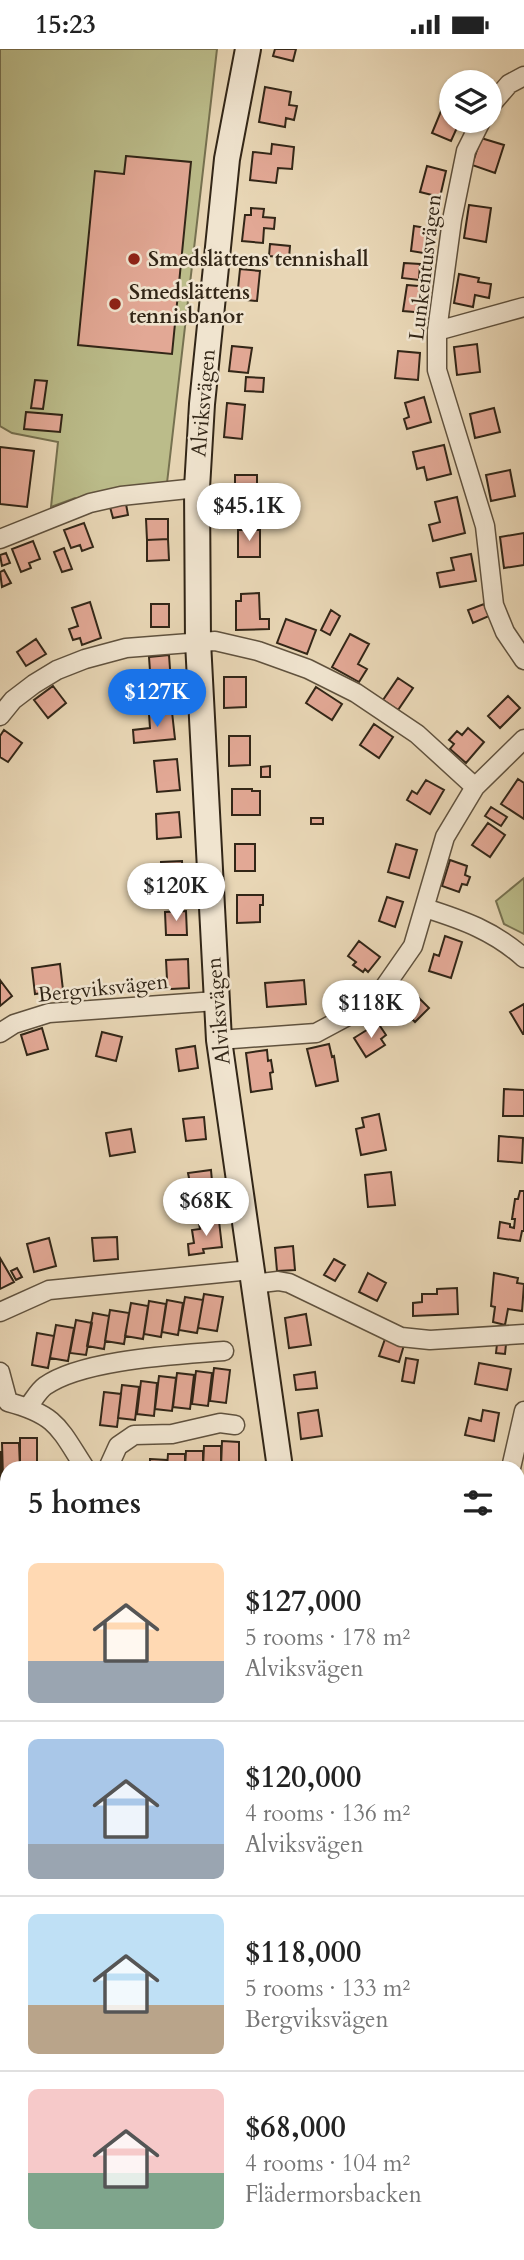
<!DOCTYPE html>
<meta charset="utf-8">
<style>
:root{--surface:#fff;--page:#f6f6f6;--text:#222;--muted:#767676;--line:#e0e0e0;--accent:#1a73e8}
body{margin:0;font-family:Cardo,serif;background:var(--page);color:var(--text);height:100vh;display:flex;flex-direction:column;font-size:26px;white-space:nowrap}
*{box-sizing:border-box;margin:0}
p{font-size:23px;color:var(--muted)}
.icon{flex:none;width:38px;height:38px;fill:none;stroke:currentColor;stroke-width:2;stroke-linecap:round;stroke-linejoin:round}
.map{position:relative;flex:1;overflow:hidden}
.sheet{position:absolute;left:0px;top:1412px;width:525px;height:800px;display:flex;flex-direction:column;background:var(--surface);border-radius:21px 21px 0 0;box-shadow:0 2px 5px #0004}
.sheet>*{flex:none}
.fabs{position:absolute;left:439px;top:21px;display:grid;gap:14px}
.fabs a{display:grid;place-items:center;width:63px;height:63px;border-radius:50%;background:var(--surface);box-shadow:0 2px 5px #0004;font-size:35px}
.price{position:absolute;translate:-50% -60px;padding:0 16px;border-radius:24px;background:#fff;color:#222;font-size:23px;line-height:46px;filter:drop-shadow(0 2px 4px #0008)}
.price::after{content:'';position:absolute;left:50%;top:42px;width:21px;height:16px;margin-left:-10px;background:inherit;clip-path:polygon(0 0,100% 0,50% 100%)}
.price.selected{background:var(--accent);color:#fff}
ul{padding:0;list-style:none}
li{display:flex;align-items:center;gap:21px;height:175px;padding:0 28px}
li+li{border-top:2px solid var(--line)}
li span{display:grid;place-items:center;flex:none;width:196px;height:140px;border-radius:10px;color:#555}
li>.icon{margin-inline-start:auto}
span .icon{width:84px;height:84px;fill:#fffc;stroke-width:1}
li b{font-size:30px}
h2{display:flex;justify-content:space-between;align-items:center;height:84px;padding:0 28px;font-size:30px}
.status{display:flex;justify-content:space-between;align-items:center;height:49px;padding:0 35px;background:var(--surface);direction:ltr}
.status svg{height:19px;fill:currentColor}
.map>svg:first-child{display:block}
.green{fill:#bbbc8a;stroke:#767150;stroke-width:2}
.building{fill:#e2a895;stroke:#322617;stroke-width:2}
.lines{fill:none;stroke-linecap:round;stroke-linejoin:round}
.street-casing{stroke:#60523e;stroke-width:21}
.secondary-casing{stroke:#322617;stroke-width:28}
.street{stroke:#f0e4cf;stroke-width:18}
.secondary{stroke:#f0e4cf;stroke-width:24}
.tram{stroke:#322617;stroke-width:2}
.poi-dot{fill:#8f2418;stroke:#f0e4cf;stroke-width:2.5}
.labels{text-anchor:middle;stroke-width:5;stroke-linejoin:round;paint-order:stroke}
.poi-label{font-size:21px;font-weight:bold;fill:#322617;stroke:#f0e4cf;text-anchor:start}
.street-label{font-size:21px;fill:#322617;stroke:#f0e4cf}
</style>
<div class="status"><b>15:23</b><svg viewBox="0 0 49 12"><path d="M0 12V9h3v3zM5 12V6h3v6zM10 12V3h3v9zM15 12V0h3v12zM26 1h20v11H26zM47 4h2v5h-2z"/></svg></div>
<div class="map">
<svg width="524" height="2211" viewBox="0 0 524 2211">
<rect width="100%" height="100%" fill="#e8d6b5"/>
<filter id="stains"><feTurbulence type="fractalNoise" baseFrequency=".00286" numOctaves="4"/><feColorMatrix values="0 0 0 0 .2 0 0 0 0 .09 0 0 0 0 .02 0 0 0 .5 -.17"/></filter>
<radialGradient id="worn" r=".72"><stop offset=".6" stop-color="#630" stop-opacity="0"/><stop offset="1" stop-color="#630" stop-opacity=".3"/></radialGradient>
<path class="green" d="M0,0H217L167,434L78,451L75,449L51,458L58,393L12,384L0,377Z
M524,829V885L504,875L496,852Z
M0,1587L7,1592V1769L0,1772Z
M518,1928L524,1930V2056L518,2031Z
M0,2035L7,2036V2205H86L91,2211H0Z"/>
<path class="building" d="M275,0H296L293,12L273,7Z
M265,38L291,43L289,56L297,57L294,71L286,69L285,78L259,73Z
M444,55L452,57V72H460L451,92L432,84Z
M481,89L504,96L495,124L472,116Z
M272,95L294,98L292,120L278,119L276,134L250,131L253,103L271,105Z
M126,107L191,113L172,305L78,296L95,122L124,125Z
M427,117L446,122L440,148L420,143Z
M469,156L491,159L486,193L464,189Z
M251,159L264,160L263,168L275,169L274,180L264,179L263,194L242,192L245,166H251Z
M414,177L433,180L430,205L411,202Z
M270,195L290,197L289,209L269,207Z
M404,214L420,215L419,231L402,229Z
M240,220L260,222L257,252L237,250Z
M459,225L479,229L478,233L491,235L489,249L475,246L473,258L454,254Z
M407,236L429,238L426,264L403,262Z
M477,295L480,323L457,326L454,298Z
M232,297L252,299L248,324L229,322Z
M398,302L420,304L418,331L395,329Z
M246,328L264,329L263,343L245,342Z
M35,331L47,332L43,360L31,359Z
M424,348L431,373L407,380L404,370L409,368L405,354Z
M227,354L245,356L242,390L224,388Z
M494,359L500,383L475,389L470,365Z
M26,363L62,366L60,383L24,380Z
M444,396L451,425L427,431L424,418L417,420L413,403Z
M0,398L34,402L27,458L0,455Z
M510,421L515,447L491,452L486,426Z
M235,426H257V453H235Z
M457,448L465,484L433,492L429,476L440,473L435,453Z
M126,455L128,466L113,469L110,458Z
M146,470H168V490L147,491Z
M84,474L93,498L82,502L80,496L71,499L64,481Z
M238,481H260V508H238Z
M524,484V516L504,519L500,488Z
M168,490L169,511L147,512V491Z
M33,492L40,510L29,514L31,519L21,523L12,500Z
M64,499L72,520L62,523L54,503Z
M6,504L10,514L2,517L0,506Z
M471,505L476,532L440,538L437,524L454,521L451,509Z
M4,521L11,534L2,538L0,523Z
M259,544L260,570H269V580L236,581V552H241V545Z
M90,553L101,589L82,596L80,589L73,591L69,580L78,577L72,559Z
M151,555H169V578H151Z
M484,555L489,567L473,574L468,561Z
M331,561L340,567L330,586L321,581Z
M286,570L316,581L307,605L277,594Z
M350,585L369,595L358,615L367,620L359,633L332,618Z
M36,590L46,605L26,617L17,603Z
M169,606L171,634L151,636L149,608Z
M224,628H246V658L224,659Z
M398,629L413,639L398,661L383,651Z
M53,637L66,654L48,669L34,651Z
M316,638L342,655L332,671L306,654Z
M508,647L520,659L500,679L488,667Z
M172,663L175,690L134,694L133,681L150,679L149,665Z
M374,675L393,688L379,709L360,696Z
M468,679L484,693L466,714L450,700L454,695L449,691L457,682L462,686Z
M4,681L22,694L8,713L0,708V687Z
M229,687H250V716L229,717Z
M177,710L180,741L157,743L154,712Z
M270,717V728H261V718Z
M518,730L524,734V770L501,755Z
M426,731L444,741L430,765L407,751L412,742L417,745Z
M232,740H252V742H260V766H232Z
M491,758L507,768L501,777L485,767Z
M179,763L181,788L157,790L156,765Z
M311,769H323V775H311Z
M488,774L505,786L490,808L472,796Z
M235,795H255V822H235Z
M396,795L417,801L409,829L388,823Z
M450,811L467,817L465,826L470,828L467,836L462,835L459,843L442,837Z
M182,812L183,837L162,838L161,813Z
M237,846H263V856H260V873L237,874Z
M387,848L403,853L395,878L379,872Z
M186,862L187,886H166L165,863Z
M445,887L462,893L451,929L429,922L434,905L439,907Z
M359,892L380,908L368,923L365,920L363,923L353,916L356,913L348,907Z
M188,910L189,939L153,941L152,931L167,930L166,911Z
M60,915L63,941L35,945L32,919Z
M0,931L12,947L0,957Z
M304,931L306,955L267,958L265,934Z
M411,941L429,959L415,973L411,969L407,973L399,965L403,961L397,956Z
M524,955V985H523L510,963Z
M378,974L386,986L381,990L385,996L366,1008L354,989Z
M42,979L48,1000L27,1006L21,986Z
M102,983L122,988L116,1012L96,1007Z
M329,995L332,1008L334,1007L338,1032L316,1037L307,1000Z
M195,997L198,1019L179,1022L176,1000Z
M267,1001L268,1012L271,1011L273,1023L270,1024L272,1040L251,1043L246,1004Z
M504,1040L524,1041V1067H503Z
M379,1065L386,1101L361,1106L356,1080L364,1078L362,1069Z
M204,1068L206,1090L186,1092L183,1070Z
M131,1080L135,1103L110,1107L106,1084Z
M499,1087L523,1089L522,1114L498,1112Z
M211,1121L213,1143L178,1148L176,1136L190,1134L188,1124Z
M391,1123L395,1156L368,1158L365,1126Z
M520,1142H524V1182H522L520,1192L498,1189L500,1173L510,1175V1178L514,1179L515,1170H512L515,1150H518Z
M219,1172L222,1198L203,1200L204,1204L189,1206L188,1195L194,1194L192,1181L200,1180L199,1174Z
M117,1188L118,1210L94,1212L92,1189Z
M49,1189L56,1217L34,1223L27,1195Z
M293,1197L295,1221L277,1222L275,1199Z
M0,1209L14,1233L0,1240Z
M334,1210L345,1216L335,1232L324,1226Z
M17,1219L22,1228L16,1231L11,1222Z
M368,1224L386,1234L377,1252L359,1243Z
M494,1224L518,1229L517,1234L524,1235L522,1262L508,1260L505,1276L493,1273L495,1258L491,1257Z
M457,1239L458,1265L413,1267V1254L422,1253V1245H437V1240Z
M204,1245L223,1248L217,1282L198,1279Z
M185,1248L203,1251L197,1284L179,1281Z
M167,1251L183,1254L178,1286L162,1283Z
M149,1252L166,1255L161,1288L144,1285Z
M131,1254L148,1257L143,1290L125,1287Z
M110,1261L129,1264L124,1295L105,1292Z
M93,1264L109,1267L104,1300L87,1297Z
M306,1265L311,1296L289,1299L285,1269Z
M76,1271L92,1274L86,1306L70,1304Z
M56,1276L74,1279L68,1312L50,1309Z
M37,1284L54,1287L48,1319L32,1316Z
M385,1290L404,1296L399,1313L379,1307Z
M497,1295H506L505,1305L496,1304Z
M406,1309L418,1311L414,1334L402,1332Z
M479,1314L511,1320L507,1341L475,1335Z
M214,1319L230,1321L226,1354L210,1352Z
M196,1322L212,1324L208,1357L192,1355Z
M315,1323L317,1339L296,1341L294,1326Z
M177,1324L194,1326L190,1360L173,1358Z
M159,1327L176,1329L172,1362L155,1360Z
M141,1332L157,1334L154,1367L137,1365Z
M122,1336L139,1338L135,1371L118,1369Z
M104,1343L121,1345L117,1378L100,1376Z
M318,1361L322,1387L301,1390L298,1364Z
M483,1361L499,1364L494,1392L465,1386L469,1369L481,1372Z
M20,1389H37V1419H20Z
M222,1392L239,1393V1419H221Z
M2,1394H19L20,1419H7V1429H3Z
M204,1397H221V1419H203Z
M186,1402H203V1419H185Z
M0,1403H1L2,1437H0Z
M168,1405H185V1419H167Z
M150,1410L167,1411V1419H150Z
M518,1438L524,1440V1452L518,1450Z
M0,1487H7V1520H0Z
M519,1581L524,1583V1614L518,1611Z
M0,1945L7,1946L0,2013Z
M106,2205H142L147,2211H111Z
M226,2205H268L272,2211H217Z
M415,2205H469L476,2211H422Z"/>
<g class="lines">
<g class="street-casing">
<path id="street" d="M490,57L509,35L524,27
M481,72L466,102L452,171L437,282V321L485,477L494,556L505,583L524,611
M437,282L524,258
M0,490L90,454L121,447L197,439
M0,667L13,651L34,635L57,621L85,610L126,599L215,592L258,602L308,620L356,644L417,685L475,738
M425,859C463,871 494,882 524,909
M0,984L14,975L49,964L216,952
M219,991L316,984L374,953L413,897L445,788L475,738L524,690
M253,1235L278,1232L289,1234L401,1288L430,1291L524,1285
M0,1263L49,1241L251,1221
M0,1323L8,1353C57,1366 59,1379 85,1419
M28,1358C33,1352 38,1342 45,1337C83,1310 178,1306 224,1302
M108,1419L118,1397L134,1386L172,1385L220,1374L235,1376
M511,1419L524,1362
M0,1929L7,1930
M156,2205L161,2211
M283,2210L291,2205"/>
</g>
<g class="secondary-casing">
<path id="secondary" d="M248,0L227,110L202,355L197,439L198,593L219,991L280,1419
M518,2180L524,2185"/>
</g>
<use href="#street" class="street"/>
<use href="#secondary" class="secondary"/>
<path class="tram" d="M518,1818L524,1791
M518,1873L524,1844
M518,2059L524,2079
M518,2095L524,2109"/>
</g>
<g class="poi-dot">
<circle cx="134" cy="210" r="7"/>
<circle cx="115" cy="255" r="7"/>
</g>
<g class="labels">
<g class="poi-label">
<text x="148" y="217">Smedslättens tennishall</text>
<text x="129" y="250">Smedslättens<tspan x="129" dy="24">tennisbanor</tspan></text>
</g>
<g class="street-label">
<text transform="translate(425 218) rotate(-83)" y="7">Lunkentusvägen</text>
<text transform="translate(203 354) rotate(-85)" y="7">Alviksvägen</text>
<text transform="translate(103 939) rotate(-6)" y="7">Bergviksvägen</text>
<text transform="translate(218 962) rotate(-95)" y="7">Alviksvägen</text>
</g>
</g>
<rect width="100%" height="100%" filter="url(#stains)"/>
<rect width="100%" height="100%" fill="url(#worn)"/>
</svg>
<div class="fabs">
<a><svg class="icon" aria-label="layers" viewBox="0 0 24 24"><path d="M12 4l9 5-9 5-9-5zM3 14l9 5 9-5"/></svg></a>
</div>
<b class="price" style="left:249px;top:494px">$45.1K</b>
<b class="price selected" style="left:157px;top:680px">$127K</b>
<b class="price" style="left:176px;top:874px">$120K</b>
<b class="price" style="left:371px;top:991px">$118K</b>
<b class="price" style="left:206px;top:1189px">$68K</b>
<section class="sheet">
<h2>5 homes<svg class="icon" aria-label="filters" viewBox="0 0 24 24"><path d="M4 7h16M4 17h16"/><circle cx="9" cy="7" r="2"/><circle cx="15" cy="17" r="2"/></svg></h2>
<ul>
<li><span style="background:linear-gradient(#ffd9b3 70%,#9aa5b1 0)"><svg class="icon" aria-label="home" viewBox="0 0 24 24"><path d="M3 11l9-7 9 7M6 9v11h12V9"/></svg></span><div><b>$127,000</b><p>5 rooms · 178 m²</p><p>Alviksvägen</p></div></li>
<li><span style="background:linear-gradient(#a9c7e8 75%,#9aa5b1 0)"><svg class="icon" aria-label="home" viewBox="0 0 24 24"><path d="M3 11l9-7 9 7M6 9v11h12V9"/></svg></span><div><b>$120,000</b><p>4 rooms · 136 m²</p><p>Alviksvägen</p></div></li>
<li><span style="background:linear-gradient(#bfe0f5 65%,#b9a48a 0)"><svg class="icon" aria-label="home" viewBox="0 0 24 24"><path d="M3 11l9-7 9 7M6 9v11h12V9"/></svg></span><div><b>$118,000</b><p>5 rooms · 133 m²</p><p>Bergviksvägen</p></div></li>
<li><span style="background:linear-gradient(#f6c9c9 60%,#7fa58c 0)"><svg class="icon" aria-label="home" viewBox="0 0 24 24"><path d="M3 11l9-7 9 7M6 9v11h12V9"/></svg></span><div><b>$68,000</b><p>4 rooms · 104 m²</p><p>Flädermorsbacken</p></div></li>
</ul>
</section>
</div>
